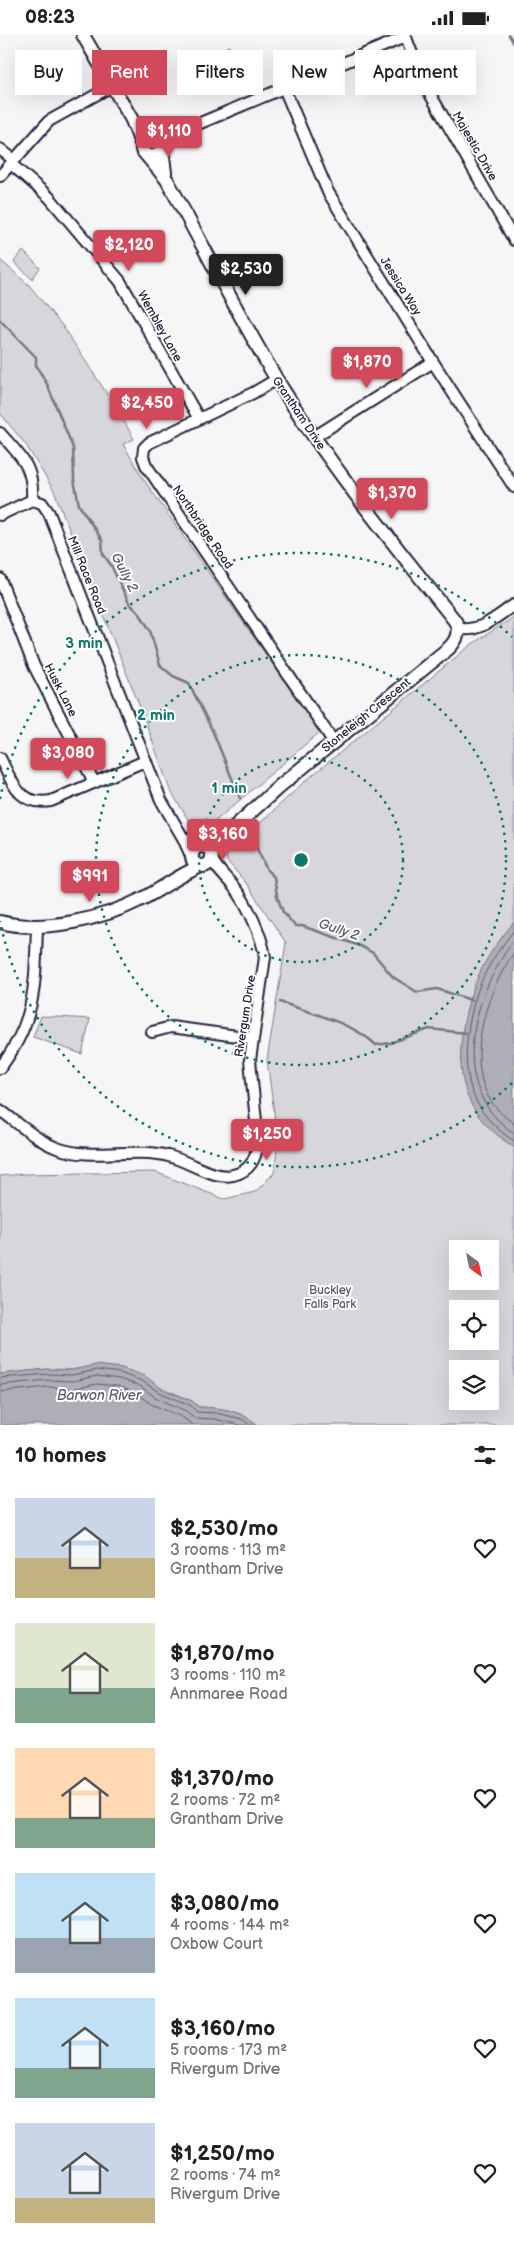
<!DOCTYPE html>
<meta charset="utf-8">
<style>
:root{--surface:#fff;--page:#f2f2f2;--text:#202124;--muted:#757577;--accent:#d1495b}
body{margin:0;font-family:"Balsamiq Sans",sans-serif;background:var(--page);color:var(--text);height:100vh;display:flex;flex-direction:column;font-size:19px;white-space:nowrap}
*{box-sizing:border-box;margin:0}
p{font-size:16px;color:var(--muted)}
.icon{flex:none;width:28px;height:28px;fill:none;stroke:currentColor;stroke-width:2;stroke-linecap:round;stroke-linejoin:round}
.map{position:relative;height:1390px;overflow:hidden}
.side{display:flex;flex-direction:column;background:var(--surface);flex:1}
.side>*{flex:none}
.top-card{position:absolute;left:15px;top:15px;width:485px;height:45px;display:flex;gap:10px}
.needle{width:32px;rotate:147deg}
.tools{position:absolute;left:449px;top:1205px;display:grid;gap:10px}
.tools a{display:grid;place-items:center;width:50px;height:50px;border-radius:0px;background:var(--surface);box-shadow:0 5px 20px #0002;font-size:25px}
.price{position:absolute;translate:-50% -42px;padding:0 11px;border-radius:5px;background:var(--accent);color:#fff;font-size:16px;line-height:32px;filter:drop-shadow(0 1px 2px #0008)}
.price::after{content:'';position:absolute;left:50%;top:30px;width:15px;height:11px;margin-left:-8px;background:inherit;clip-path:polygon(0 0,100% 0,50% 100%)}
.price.on{background:#222;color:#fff}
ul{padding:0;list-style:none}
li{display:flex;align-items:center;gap:15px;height:125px;padding:0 15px}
li span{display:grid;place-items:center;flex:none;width:140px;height:100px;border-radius:0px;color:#555}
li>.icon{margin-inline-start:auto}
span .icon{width:60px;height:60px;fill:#fffc;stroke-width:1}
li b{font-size:21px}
h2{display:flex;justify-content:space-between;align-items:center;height:60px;padding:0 15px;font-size:21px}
.pill{padding:0 18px;border-radius:0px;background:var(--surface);box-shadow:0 5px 20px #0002;font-size:18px;line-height:45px}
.pill.on{background:var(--accent);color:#fff}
.status{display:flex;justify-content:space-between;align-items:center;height:35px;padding:0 25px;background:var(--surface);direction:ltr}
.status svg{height:14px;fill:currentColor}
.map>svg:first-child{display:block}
.green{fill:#d7d7db;stroke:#7c7c8b;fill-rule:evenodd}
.water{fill:#aeaeb7;stroke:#767685}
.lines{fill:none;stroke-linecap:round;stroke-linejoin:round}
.shore{stroke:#5a5a6d;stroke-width:1}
.stream{stroke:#767685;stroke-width:2.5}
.minor-casing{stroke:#22223b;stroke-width:14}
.tertiary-casing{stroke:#22223b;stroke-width:16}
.minor{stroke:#fff;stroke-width:10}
.tertiary{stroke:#fff;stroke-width:12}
.ring{fill:none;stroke:#0f766e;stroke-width:2.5;stroke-dasharray:2.5 5}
.labels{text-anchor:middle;stroke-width:4;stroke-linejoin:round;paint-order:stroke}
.street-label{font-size:12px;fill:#22223b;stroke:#fff}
.park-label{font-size:12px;fill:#58586b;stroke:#fff}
.water-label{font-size:14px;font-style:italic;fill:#5a5a6d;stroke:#fff}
.centre{fill:#0f766e;stroke:#fff;stroke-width:2.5}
.ring-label{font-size:15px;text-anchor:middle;font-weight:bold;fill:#0f766e;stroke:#fff;stroke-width:4;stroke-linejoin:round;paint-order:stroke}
</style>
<div class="status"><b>08:23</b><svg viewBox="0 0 49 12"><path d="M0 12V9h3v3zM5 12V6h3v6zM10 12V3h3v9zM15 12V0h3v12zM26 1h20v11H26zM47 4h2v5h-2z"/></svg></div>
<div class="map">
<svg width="514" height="1390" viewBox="0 0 514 1390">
<rect width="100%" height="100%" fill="#f6f6f7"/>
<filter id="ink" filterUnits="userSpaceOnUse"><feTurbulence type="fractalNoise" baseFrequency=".02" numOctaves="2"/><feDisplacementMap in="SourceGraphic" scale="10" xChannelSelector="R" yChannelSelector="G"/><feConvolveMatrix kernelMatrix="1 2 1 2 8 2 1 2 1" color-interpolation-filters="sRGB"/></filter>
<g filter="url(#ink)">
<path class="green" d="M229,11L234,24L214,33L208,20Z
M23,216L40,233L32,244L14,227Z
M0,225L29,250L64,293L120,379L134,404L123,409L144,445L320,697L200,799H197L170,755L142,677L54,456L26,410L0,378Z
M514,582V887L493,915L469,964L461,1020L464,1049L502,1104L514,1112V1390H258C239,1375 223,1373 199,1372L192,1366L174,1358L96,1330L72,1335L48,1334L0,1339V1141L24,1139L155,1137L224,1164L255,1157L274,1138L278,1108L267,1025L286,908L246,848L227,826L226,820L303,748L472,609ZM458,1214H490V1246H458ZM458,1274H490V1306H458ZM458,1334H490V1366H458Z
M41,981L90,984L82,1019L33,1002Z"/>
<path class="water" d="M514,887V1112C497,1101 480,1087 471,1069C452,1032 462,978 478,942C486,922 500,904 514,887Z
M96,1330L122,1333L145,1341L161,1353L192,1366L199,1372C223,1373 239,1375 258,1390H0V1339L48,1334L72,1335Z"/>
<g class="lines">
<path class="shore" d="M514,895C503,910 491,925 483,943C476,958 472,974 469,990C461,1041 470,1077 514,1106
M514,905C473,960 445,1053 514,1098
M514,918C488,953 466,1020 488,1061C494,1073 504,1081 514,1089
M0,1343L48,1339L72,1340L97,1335L120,1338L142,1346L159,1357L190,1370L197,1377L216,1378L242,1384L250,1390
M0,1350L48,1345L73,1346L97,1341L119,1344L140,1351L155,1362L186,1376L195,1383L215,1384L239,1390
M0,1357L48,1352L73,1354L97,1349L117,1351L136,1358L151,1369L182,1382L193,1390"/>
<path class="stream" d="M509,0L514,9
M0,285L36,322V330L47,349L73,413L74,445L79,470L102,505L103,519L111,530L129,568L140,579L150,595L160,630L173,641L189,648L213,697L240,763
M249,784L258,816L267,835L274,842L277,861L283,877L295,891H302L360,911L373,918L393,942L417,957L437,954L471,965
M280,967C310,978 354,988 376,1010L390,1008L429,994L466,998"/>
<g class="minor-casing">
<path id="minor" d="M405,0L422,45L514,205
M284,53L328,157L433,327L514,452
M155,100L179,97L405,2
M0,114L14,125
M11,129L49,162L120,246L199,384
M0,141L49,86L112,51
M277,344L253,358L149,408L144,413L143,422L146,430L333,706
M0,398C21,422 34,431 32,465
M314,402L433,327
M0,480L32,465L42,468L49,478L161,765L183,803L191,821
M0,544L34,631L94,747
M458,593C479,599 497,581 514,570
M0,723C13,748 18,771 51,766L145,726
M184,803L199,811
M152,997L171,992L252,1003
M0,1033C37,985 35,948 37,891
M0,1075C18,1088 36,1105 57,1113C93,1126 131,1112 168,1121C187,1125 214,1145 233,1140C251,1136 256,1123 258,1107L250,1025L265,922C262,901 247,867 233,851C226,842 217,835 212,824"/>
</g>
<g class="tertiary-casing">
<path id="tertiary" d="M83,0L132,85L141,108
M162,115L156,121H147L142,115L143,105L152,100L161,104L165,138
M147,121L167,145C204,212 238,280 277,345C329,430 393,508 455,586C461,596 457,605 449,613L281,750L220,805L205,812
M192 821a10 10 0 1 1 20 0a10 10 0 1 1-20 0Z
M0,887C43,898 103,884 142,864C162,854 179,840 199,832"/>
</g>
<use href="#minor" class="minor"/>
<use href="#tertiary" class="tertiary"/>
</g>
</g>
<g class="ring">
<circle cx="301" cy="825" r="102"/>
<circle cx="301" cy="825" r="205"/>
<path d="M512 1048A307 307 0 0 1 0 886M0 764A307 307 0 0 1 512 602"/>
</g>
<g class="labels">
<g class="street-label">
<text transform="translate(475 111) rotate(60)" y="4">Majestic Drive</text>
<text transform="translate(401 251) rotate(58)" y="4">Jessica Way</text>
<text transform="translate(160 291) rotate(61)" y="4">Wembley Lane</text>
<text transform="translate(299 378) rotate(56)" y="4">Grantham Drive</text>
<text transform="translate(203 492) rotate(56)" y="4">Northbridge Road</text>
<text transform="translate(87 540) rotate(68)" y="4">Mill Race Road</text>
<text transform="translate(61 655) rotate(63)" y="4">Husk Lane</text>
<text transform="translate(366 680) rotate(-39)" y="4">Stoneleigh Crescent</text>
<text transform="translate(245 981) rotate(-81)" y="4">Rivergum Drive</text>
</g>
<g class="park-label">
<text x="330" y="1259">Buckley<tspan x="330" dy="14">Falls Park</tspan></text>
</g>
<g class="water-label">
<text transform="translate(125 537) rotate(63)" y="5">Gully 2</text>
<text transform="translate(339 894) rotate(18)" y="5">Gully 2</text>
<text x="99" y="1365">Barwon River</text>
</g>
</g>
<circle cx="301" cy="825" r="8" class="centre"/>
<g class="ring-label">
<text x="84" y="613">3 min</text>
<text x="156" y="685">2 min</text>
<text x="229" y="758">1 min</text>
</g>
</svg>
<div class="tools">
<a><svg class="needle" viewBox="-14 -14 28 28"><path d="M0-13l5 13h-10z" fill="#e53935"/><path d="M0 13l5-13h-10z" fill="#757577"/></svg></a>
<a><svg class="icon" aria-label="locate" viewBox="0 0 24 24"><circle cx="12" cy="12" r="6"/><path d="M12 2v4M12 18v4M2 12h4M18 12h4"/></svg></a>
<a><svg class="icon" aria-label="layers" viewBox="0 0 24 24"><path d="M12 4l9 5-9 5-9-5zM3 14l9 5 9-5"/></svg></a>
</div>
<b class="price" style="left:169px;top:123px">$1,110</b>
<b class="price" style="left:129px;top:237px">$2,120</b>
<b class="price on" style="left:246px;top:261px">$2,530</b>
<b class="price" style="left:367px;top:354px">$1,870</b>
<b class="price" style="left:147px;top:395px">$2,450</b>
<b class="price" style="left:392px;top:485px">$1,370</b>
<b class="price" style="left:68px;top:745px">$3,080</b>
<b class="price" style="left:223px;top:826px">$3,160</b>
<b class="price" style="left:90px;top:868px">$991</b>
<b class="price" style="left:267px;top:1126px">$1,250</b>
<div class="top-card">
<a class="pill">Buy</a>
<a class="pill on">Rent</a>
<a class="pill">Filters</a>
<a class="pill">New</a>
<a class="pill">Apartment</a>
</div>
</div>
<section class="side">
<h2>10 homes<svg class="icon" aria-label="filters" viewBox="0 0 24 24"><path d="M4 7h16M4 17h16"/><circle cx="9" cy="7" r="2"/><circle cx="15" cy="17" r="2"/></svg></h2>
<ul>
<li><span style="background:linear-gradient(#c9d6e8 60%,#c2b280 0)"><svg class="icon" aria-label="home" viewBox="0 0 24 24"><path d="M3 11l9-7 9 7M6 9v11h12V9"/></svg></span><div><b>$2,530/mo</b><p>3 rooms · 113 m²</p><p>Grantham Drive</p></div><svg class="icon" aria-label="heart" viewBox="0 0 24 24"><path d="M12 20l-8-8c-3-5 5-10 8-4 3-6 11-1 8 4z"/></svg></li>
<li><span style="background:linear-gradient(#dfe7d0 65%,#7fa58c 0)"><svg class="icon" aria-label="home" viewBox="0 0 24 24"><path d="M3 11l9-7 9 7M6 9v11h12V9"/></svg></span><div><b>$1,870/mo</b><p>3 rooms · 110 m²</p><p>Annmaree Road</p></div><svg class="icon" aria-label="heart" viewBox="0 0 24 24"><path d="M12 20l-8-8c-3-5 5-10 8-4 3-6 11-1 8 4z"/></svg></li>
<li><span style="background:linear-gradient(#ffd9b3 70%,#7fa58c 0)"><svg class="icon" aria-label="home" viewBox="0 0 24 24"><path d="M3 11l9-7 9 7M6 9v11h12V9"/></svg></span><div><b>$1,370/mo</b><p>2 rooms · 72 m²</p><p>Grantham Drive</p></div><svg class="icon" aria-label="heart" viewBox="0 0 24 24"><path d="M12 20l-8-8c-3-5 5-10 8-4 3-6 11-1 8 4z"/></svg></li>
<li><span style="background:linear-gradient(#bfe0f5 65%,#9aa5b1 0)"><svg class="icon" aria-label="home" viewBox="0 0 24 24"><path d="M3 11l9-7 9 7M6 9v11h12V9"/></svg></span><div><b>$3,080/mo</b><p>4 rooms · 144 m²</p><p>Oxbow Court</p></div><svg class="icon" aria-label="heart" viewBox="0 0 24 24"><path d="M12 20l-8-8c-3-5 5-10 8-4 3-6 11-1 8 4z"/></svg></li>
<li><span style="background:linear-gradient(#bfe0f5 70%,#7fa58c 0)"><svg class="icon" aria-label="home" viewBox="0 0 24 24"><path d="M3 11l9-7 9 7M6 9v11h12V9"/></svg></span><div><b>$3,160/mo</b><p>5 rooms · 173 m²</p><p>Rivergum Drive</p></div><svg class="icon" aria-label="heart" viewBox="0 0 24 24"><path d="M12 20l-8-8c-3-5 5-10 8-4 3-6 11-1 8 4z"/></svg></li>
<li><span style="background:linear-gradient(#c9d6e8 75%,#c2b280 0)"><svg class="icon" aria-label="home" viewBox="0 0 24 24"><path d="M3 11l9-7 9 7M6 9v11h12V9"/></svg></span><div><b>$1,250/mo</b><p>2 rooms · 74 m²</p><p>Rivergum Drive</p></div><svg class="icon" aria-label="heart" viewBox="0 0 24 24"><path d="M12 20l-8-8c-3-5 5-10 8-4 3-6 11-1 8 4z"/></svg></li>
</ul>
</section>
